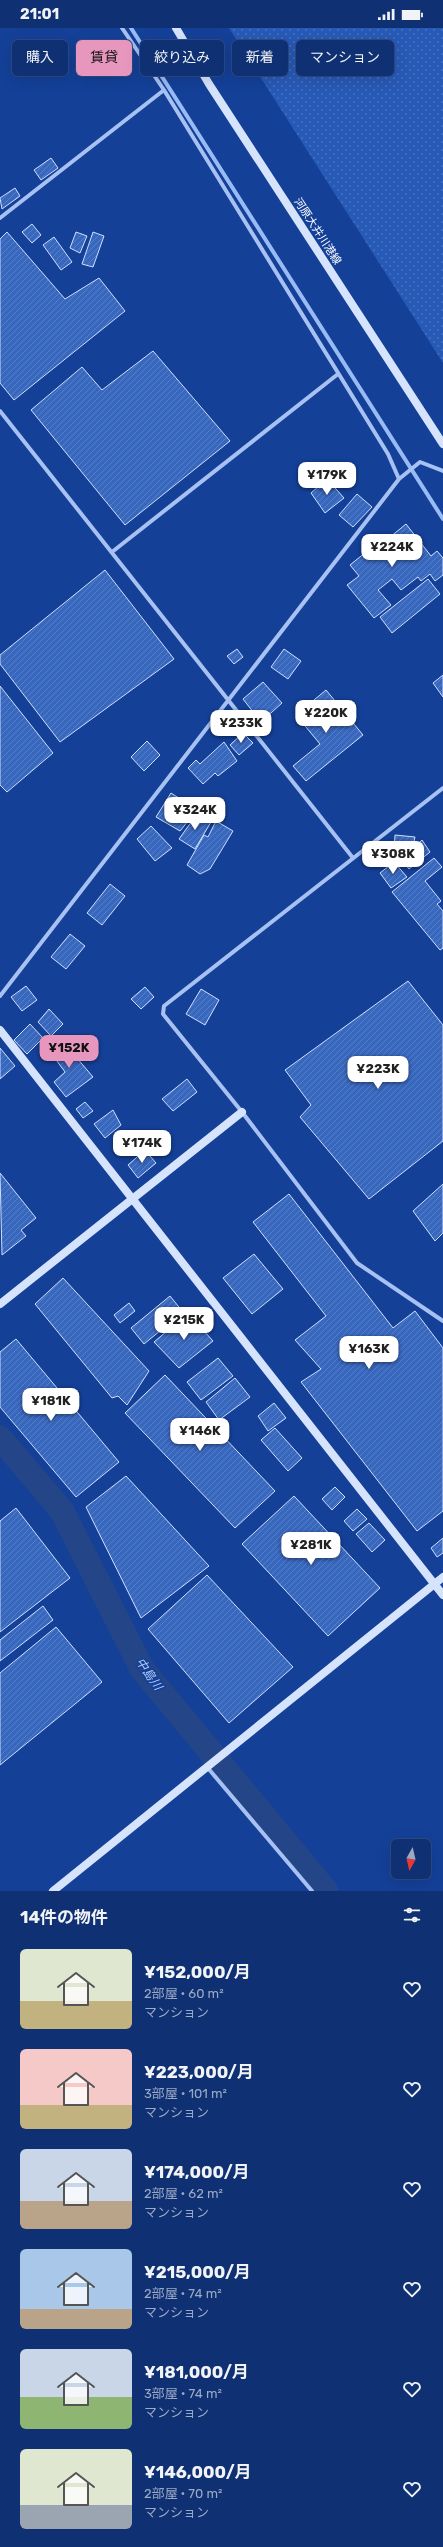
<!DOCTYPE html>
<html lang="ja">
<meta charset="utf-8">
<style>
:root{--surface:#0f3072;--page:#1d3c7a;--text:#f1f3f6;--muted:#9ba9c4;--line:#2f4b84;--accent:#e797bd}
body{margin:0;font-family:Rubik,"Noto Sans JP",sans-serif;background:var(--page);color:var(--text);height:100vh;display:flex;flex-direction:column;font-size:15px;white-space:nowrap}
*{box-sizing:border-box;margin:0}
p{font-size:13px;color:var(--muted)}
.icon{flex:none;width:22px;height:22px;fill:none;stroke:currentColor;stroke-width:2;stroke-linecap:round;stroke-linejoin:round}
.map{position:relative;height:1863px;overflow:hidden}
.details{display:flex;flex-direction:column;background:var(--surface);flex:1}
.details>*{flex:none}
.hud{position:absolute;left:12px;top:12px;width:419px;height:36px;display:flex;gap:8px}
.needle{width:26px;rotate:188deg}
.buttons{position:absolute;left:391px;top:1811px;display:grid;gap:8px}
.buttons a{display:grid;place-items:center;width:40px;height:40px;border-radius:6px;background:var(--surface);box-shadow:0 4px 16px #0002,0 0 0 1px var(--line);font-size:20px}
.price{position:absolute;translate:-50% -34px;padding:0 9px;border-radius:8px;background:#fff;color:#222;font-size:13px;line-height:26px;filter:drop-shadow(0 1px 2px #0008)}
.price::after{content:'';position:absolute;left:50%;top:24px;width:12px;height:9px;margin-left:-6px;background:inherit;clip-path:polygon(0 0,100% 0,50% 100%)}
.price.selected{background:var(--accent);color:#111}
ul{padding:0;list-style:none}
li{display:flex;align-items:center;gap:12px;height:100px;padding:0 20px}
li span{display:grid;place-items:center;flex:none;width:112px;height:80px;border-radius:6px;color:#555}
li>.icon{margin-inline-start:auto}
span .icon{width:48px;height:48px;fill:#fffc;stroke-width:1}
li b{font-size:17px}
h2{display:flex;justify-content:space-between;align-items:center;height:48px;padding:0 20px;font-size:17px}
.chip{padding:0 14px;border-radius:6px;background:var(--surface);box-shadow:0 4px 16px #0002,0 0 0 1px var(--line);font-size:14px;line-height:36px}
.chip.selected{background:var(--accent);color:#111}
.status{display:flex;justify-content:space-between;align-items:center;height:28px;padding:0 20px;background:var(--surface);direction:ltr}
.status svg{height:11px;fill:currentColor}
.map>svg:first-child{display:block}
.grass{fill:url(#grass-dots)}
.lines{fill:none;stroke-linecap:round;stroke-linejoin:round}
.stream{stroke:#99bbf5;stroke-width:4}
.river{stroke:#244587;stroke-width:25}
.building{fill:url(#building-hatch);stroke:#cfdffd}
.street{stroke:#a7c1f3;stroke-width:4}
.secondary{stroke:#d6e3fc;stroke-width:8}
.labels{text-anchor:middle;stroke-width:3;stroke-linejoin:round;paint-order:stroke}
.street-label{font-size:11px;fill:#fff;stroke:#144098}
.water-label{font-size:12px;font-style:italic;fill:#b4ccf9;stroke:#144098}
</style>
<div class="status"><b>21:01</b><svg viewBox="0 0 49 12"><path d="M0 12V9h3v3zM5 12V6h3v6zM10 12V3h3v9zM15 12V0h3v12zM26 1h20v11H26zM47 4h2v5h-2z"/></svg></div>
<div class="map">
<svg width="443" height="1863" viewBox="0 0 443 1863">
<defs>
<pattern id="grass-dots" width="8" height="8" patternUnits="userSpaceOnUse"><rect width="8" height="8" fill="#2759b6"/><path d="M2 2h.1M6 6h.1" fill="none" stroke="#4772c1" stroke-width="1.8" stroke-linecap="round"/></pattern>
<pattern id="building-hatch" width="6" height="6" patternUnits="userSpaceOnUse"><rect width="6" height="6" fill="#3867be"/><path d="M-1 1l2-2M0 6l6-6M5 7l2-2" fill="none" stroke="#567ec8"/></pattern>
</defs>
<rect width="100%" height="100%" fill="#144098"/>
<path class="grass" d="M229,0H443V335Z"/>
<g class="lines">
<path class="stream" d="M131,0L443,491"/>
<path class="river" d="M0,1410L62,1483L142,1641L326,1863"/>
</g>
<path class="building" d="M51,130L58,140L41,152L34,142Z
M15,160L20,168L2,181L0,170Z
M32,196L41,207L32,215L22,204Z
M7,204L65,271L99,250L125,283L14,372L0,355V211Z
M76,204L87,208L80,225L70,220Z
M93,204L104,208L93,239L82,236Z
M54,209L72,234L61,242L43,217Z
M153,323L230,413L125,497L31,382L82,339L102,362Z
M327,451L344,470L325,485L311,465Z
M357,466L372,479L353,499L339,487Z
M406,496L431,528L437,523L443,530V547L435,553L430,546L421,553L418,549L401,562L392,551L378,562L391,577L374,590L347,557L359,548L350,537L366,524L362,519L371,511L378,519Z
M105,542L174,631L60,714L0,636V627Z
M428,551L440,566L392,605L380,589Z
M237,621L243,629L234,636L227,628Z
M284,621L301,633L288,651L271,639Z
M443,647V669L433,655Z
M263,654L282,675L261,694L243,671Z
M0,658L53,725L7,764L0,757Z
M326,662L363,707L306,753L293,738L320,716L296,687Z
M243,705L253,715L239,727L230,717Z
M147,713L160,727L144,743L131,729Z
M224,714L237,733L218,748L215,745L203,756L188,740L196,732L200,736Z
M171,765L197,782L180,803L156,789Z
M197,786L211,794L195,821L179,811Z
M216,793L233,803L210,841L200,846L187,837L204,807L208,809Z
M151,798L172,820L155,833L137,811Z
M395,807L415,809L414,814L416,818L422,812L430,824L409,841L394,823Z
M434,830L442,839L425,853L441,873L437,876L443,883V920L440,922L392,864Z
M394,834L407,849L391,860L380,845Z
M110,856L125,868L102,897L87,885Z
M70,906L85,918L66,941L51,929Z
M408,953L443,997V1113L369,1171L300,1089L311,1077L285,1042Z
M26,958L37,972L22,983L11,969Z
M145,959L154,969L141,981L131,971Z
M201,961L219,972L205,997L186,986Z
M49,981L63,996L51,1008L38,994Z
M30,996L43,1010L27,1026L14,1012Z
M60,1010L93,1049L66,1069L54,1054L65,1044L48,1021Z
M0,1020L15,1038L0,1051Z
M187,1051L197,1064L173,1083L162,1071Z
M85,1074L93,1083L83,1090L76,1081Z
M113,1082L121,1097L105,1110L94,1096Z
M137,1106L143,1115L133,1122L127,1113Z
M145,1122L156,1135L138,1150L128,1137Z
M0,1145L36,1190L21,1202L26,1208L2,1227Z
M443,1156V1205L435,1213L413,1183Z
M289,1166L393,1300L415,1283L443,1320V1483L417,1503L301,1354L321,1341L295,1312L326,1288L253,1194Z
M254,1226L283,1261L252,1286L223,1250Z
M63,1250L149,1343L127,1377L118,1368L112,1370L35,1276Z
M170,1268L183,1284L144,1316L131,1300Z
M129,1275L135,1283L120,1295L114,1287Z
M188,1285L213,1313L179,1340L154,1314Z
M16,1311L119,1434L76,1469L0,1379V1324Z
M218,1330L233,1348L201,1372L187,1354Z
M165,1347L275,1463L235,1500L125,1385Z
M235,1350L250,1369L219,1392L206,1374Z
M274,1375L286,1390L268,1403L258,1388Z
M275,1400L302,1430L288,1443L261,1412Z
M126,1448L209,1538L141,1590L86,1479Z
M335,1459L345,1469L332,1482L322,1471Z
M294,1468L380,1560L328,1608L242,1516Z
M16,1480L70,1550L0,1604V1493Z
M357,1481L367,1491L353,1503L344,1493Z
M369,1495L385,1512L372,1524L356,1506Z
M443,1510V1525L437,1529L431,1520Z
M207,1547L293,1639L229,1695L148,1601Z
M43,1578L53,1592L0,1633V1612Z
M56,1599L102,1654L0,1737V1645Z"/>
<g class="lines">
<path class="street" d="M122,0L164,62L388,426L399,451
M0,190L164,62
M0,383L353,830
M112,524L338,346
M443,760L164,978L163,986L242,1084L357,1235L443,1293
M0,968L399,451L420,434L443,443
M207,1739L312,1863"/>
<path class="secondary" d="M176,0L209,56L443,416
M0,1002L443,1567
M0,1276L242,1084
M53,1863L443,1549"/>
</g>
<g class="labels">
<g class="street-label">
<text transform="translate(318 203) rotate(57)" y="4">河原大井川港線</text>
</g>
<g class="water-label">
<text transform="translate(149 1646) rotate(55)" y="4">中島川</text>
</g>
</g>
</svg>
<div class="buttons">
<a><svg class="needle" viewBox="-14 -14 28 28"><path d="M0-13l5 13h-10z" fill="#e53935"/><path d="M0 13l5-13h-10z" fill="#9ba9c4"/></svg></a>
</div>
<b class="price" style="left:327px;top:468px">¥179K</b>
<b class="price" style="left:392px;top:540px">¥224K</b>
<b class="price" style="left:326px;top:706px">¥220K</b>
<b class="price" style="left:241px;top:716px">¥233K</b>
<b class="price" style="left:195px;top:803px">¥324K</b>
<b class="price" style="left:393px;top:847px">¥308K</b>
<b class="price selected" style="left:69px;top:1041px">¥152K</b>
<b class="price" style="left:378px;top:1062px">¥223K</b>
<b class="price" style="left:142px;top:1136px">¥174K</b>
<b class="price" style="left:184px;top:1313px">¥215K</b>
<b class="price" style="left:369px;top:1342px">¥163K</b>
<b class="price" style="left:51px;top:1394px">¥181K</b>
<b class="price" style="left:200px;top:1424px">¥146K</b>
<b class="price" style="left:311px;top:1538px">¥281K</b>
<div class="hud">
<a class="chip">購入</a>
<a class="chip selected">賃貸</a>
<a class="chip">絞り込み</a>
<a class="chip">新着</a>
<a class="chip">マンション</a>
</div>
</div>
<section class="details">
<h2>14件の物件<svg class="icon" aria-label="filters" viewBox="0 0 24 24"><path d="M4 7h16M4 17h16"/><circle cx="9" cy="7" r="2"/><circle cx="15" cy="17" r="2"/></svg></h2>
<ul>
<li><span style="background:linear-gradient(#dfe7d0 65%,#c2b280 0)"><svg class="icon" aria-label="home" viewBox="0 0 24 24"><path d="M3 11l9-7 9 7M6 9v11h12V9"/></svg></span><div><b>¥152,000/月</b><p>2部屋 · 60 m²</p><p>マンション</p></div><svg class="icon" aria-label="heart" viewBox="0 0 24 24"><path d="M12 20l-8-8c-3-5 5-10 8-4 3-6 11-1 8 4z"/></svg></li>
<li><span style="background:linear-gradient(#f6c9c9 70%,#c2b280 0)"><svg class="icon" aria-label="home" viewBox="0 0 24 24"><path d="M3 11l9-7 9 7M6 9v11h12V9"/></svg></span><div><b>¥223,000/月</b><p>3部屋 · 101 m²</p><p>マンション</p></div><svg class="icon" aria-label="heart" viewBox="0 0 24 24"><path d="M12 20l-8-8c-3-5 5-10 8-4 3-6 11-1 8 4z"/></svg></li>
<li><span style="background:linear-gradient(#c9d6e8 65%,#b9a48a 0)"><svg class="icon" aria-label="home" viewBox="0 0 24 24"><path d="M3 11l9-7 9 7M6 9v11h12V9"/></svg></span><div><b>¥174,000/月</b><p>2部屋 · 62 m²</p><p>マンション</p></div><svg class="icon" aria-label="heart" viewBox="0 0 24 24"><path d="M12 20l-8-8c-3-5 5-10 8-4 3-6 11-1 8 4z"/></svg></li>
<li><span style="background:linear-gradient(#a9c7e8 75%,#b9a48a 0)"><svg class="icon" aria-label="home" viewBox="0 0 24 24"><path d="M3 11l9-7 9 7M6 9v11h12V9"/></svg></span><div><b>¥215,000/月</b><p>2部屋 · 74 m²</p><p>マンション</p></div><svg class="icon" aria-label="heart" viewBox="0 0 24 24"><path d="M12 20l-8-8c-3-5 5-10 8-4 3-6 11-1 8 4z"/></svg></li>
<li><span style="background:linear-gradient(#c9d6e8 60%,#8fb573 0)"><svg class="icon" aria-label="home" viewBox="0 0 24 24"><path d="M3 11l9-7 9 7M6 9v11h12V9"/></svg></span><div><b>¥181,000/月</b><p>3部屋 · 74 m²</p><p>マンション</p></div><svg class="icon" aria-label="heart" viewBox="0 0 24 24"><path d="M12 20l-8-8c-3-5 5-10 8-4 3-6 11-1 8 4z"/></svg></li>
<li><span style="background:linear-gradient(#dfe7d0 70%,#9aa5b1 0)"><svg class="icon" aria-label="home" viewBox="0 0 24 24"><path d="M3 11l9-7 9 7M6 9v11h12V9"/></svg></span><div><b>¥146,000/月</b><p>2部屋 · 70 m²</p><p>マンション</p></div><svg class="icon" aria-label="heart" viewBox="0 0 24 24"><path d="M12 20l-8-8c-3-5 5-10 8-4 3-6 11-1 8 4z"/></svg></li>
</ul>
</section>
